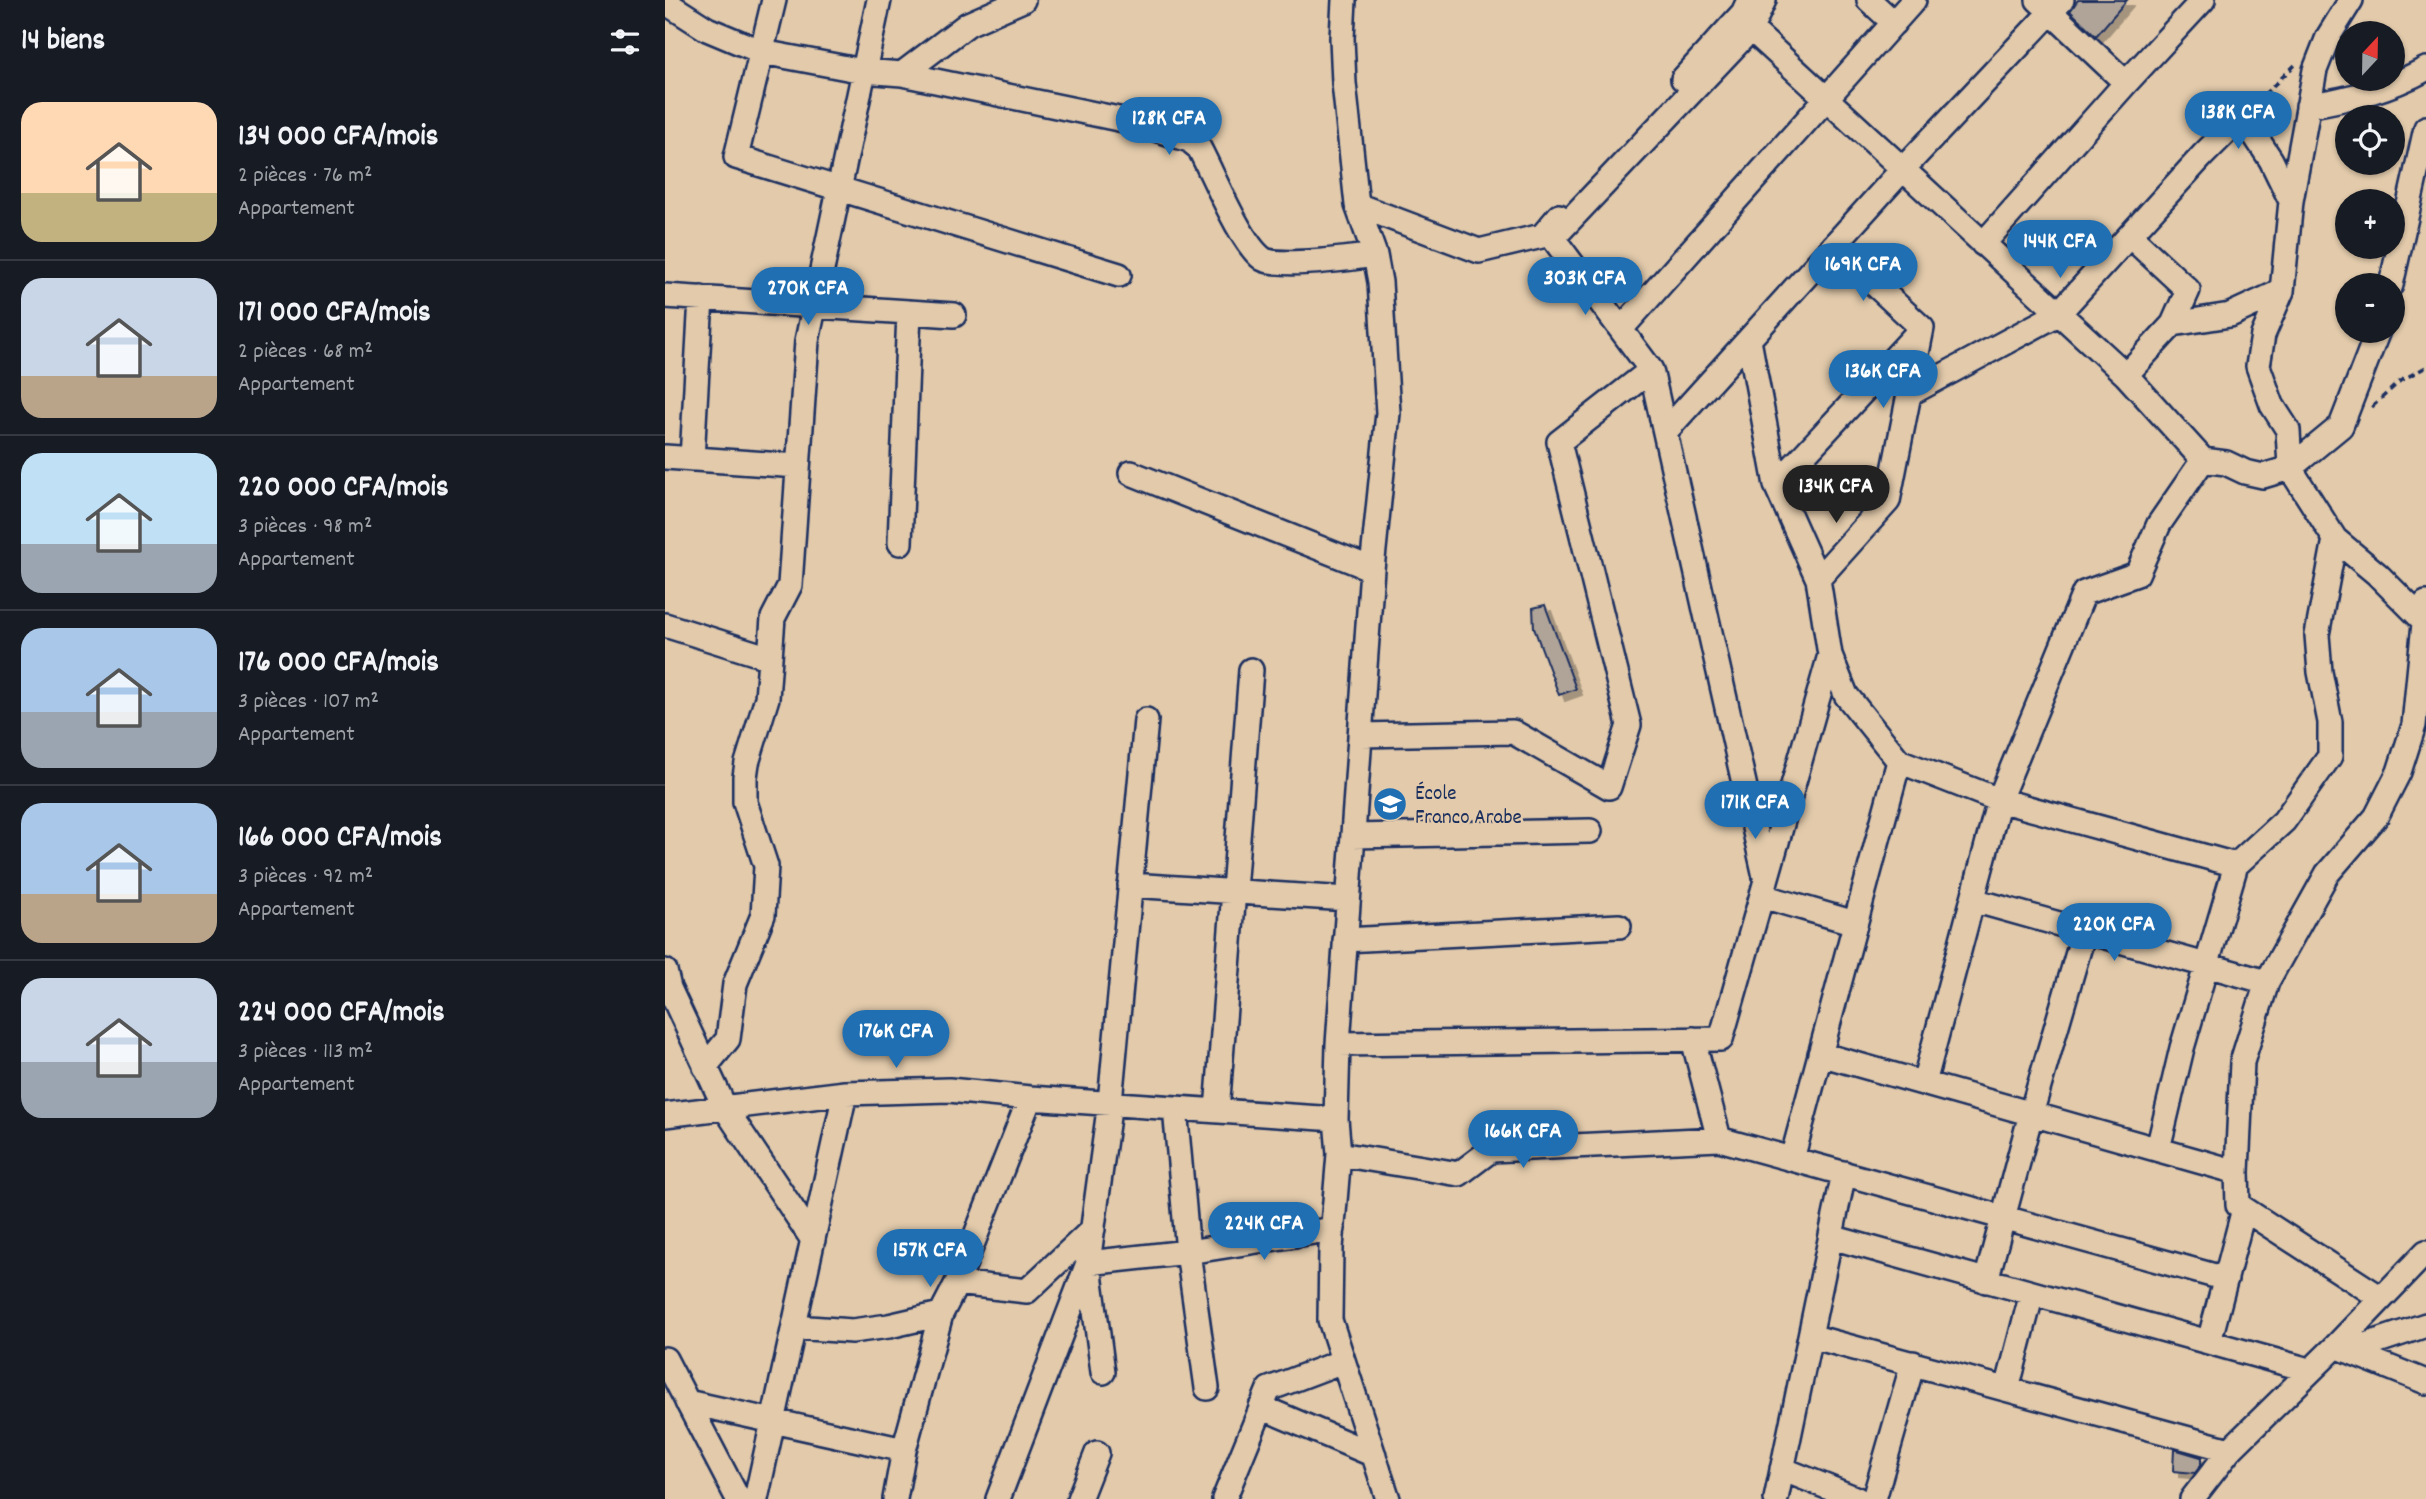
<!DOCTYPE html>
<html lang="fr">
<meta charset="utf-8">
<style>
:root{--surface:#171b24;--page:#242831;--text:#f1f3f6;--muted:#9ea1a6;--line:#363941;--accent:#1f6fb2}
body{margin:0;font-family:Dekko,sans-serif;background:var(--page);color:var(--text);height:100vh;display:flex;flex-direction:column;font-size:26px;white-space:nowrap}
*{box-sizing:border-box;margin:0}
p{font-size:23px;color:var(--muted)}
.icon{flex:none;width:38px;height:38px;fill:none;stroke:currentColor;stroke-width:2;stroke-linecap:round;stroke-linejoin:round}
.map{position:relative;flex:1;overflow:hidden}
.panel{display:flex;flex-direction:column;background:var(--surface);width:665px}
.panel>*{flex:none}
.needle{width:46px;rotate:22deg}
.buttons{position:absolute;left:1670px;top:21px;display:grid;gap:14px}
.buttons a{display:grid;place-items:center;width:70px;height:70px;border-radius:50%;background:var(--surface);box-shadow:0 2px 5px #0004;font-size:35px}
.price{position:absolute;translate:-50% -60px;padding:0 16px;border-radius:24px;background:var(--accent);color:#fff;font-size:23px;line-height:46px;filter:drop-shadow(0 2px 4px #0008)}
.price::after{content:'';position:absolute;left:50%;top:42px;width:21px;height:16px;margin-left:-10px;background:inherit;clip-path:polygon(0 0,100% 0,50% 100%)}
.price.on{background:#222;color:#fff}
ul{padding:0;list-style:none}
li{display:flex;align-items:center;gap:21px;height:175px;padding:0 21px}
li+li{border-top:2px solid var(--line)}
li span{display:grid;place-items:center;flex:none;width:196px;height:140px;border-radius:21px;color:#555}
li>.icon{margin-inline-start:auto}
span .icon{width:84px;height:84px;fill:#fffc;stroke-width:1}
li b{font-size:30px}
h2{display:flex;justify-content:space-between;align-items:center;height:84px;padding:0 21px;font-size:30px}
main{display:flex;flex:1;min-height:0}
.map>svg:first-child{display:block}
.building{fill:#b0a498;stroke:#1b2f5e;stroke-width:2;filter:url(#shadow)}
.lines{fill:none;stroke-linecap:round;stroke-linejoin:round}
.minor-casing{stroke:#1b2f5e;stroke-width:28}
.path{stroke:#1b2f5e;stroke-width:3.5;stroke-dasharray:7 5;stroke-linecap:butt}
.minor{stroke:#e2caab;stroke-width:23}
.labels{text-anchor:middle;stroke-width:5;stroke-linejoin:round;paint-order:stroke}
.poi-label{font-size:21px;fill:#1b2f5e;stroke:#e2caab;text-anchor:start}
</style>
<main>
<section class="panel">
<h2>14 biens<svg class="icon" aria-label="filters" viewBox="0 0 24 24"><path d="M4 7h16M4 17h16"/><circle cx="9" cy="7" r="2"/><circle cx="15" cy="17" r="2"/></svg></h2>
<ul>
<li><span style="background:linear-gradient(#ffd9b3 65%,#c2b280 0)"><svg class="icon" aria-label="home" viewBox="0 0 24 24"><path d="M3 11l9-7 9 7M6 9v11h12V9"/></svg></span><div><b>134 000 CFA/mois</b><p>2 pièces · 76 m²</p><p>Appartement</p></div></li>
<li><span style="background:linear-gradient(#c9d6e8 70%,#b9a48a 0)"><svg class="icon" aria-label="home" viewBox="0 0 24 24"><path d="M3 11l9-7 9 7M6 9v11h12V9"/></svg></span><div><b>171 000 CFA/mois</b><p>2 pièces · 68 m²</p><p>Appartement</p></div></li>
<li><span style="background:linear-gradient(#bfe0f5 65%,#9aa5b1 0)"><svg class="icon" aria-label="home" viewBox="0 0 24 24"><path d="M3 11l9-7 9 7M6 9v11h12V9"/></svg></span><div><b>220 000 CFA/mois</b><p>3 pièces · 98 m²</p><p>Appartement</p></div></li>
<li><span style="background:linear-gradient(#a9c7e8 60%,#9aa5b1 0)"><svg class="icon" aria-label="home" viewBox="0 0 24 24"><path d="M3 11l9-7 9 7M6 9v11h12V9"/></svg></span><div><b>176 000 CFA/mois</b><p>3 pièces · 107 m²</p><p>Appartement</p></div></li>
<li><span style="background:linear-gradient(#a9c7e8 65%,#b9a48a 0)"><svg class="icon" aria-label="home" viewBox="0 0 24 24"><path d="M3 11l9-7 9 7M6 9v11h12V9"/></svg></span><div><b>166 000 CFA/mois</b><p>3 pièces · 92 m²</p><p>Appartement</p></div></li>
<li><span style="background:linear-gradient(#c9d6e8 60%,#9aa5b1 0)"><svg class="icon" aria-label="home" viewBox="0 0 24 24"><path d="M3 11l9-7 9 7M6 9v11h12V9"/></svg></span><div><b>224 000 CFA/mois</b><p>3 pièces · 113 m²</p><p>Appartement</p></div></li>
</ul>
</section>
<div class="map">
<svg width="1761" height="1499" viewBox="0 0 1761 1499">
<defs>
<filter id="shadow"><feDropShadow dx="6" dy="6" stdDeviation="0" flood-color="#0004"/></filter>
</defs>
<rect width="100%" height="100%" fill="#e2caab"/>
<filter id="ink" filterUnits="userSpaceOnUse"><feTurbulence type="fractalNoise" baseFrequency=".0143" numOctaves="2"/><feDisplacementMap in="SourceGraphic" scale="14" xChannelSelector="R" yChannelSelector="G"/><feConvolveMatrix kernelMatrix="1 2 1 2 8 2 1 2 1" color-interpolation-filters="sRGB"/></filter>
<g filter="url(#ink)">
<path class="building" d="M1413,0H1462L1431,36L1405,11Z
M880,605L911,689L894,695L869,628L868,608Z
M1509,1449L1536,1457V1465L1530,1473L1508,1471Z"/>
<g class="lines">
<g class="minor-casing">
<path id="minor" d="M109,0L71,157L454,275
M679,0L677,38L679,83L692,205L710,255L715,282L723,413L707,569L673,1044L671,1119L674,1154L666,1248L665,1320L723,1499
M1099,0L1086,29L888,238L986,370L1101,881
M1204,0L1229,23
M1373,0L1461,83
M0,2L42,29L97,52L198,71L237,74L468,122L524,140L534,148C548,174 576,244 598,259C613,268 689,258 710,255
M1086,29L1461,375L1538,460L1561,463L1580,472L1598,476L1625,468L1676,426L1713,331
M237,74L303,24L358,0
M1018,79L1078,13L1084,0
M1643,106C1686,98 1723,90 1761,69
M1626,201L1650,70L1663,37L1686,0
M692,205L814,251L877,236L894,216
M1465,236L1523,290L1508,324
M1318,244L1461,83L1538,0
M1168,246L1257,328
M1726,285L1761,128
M0,296L289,315
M956,329L1249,0
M1084,340L1111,485L1153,579L1165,655L1181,695L1234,761L1334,800L1571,865L1517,1048L1493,1149
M1461,375L1508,324L1565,315L1617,291
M1244,394L1393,314L1538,155L1577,116L1606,160L1626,201L1617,291L1598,335L1593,366L1607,405L1623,430L1625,468L1670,539L1652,635L1655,672L1665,722V756L1619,821L1571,865
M1000,432L1237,170L1397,0
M0,457L133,466
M27,459L36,298
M466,473L707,569
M1111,485L1257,328
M1670,539L1712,574L1759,621L1761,627
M235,543L244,312
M1153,579L1223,501L1257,328
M0,625L105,658
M695,735L848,732L944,787L964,725L894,442L986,370
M688,836L925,831
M465,885L683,899
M1097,896L1190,923
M1308,900L1602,982
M680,940L954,926
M0,971L4,988L60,1108L148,1240
M1028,1039L1054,1139
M673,1044L1056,1039L1165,655
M1155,1054L1572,1172
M40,1067L63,1039L70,984L98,915L101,866L80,802V777L82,763L102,698L108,618L125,585L142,341L214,0
M1259,1083L1334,800L1419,593L1472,574L1494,524L1538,460
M510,1108L523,1252L542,1388
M552,1111L586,670
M0,1115L180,1093L284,1090L365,1098L671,1119
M674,1154L794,1174L826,1150L1054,1139L1561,1279
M1127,1159L1234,761
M1166,1237L1644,1370
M423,1263L523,1252L668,1229
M424,1266L438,1372
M1321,1281L1366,1114L1419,932
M292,1283L362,1291L428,1229
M1716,1298L1573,1205L1572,1172L1577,1062L1602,982L1662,874L1711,817L1734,772L1749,725L1761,603
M129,1327L187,1331L224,1326L276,1314
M1145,1336L1565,1450
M1544,1342L1579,1209
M1671,1346L1761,1382
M1683,1351L1761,1325
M0,1359L73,1499
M1342,1389L1367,1293
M22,1402L239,1450
M596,1407L709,1455
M1117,1469L1192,1499
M91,1499L180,1093
M230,1499L239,1450L276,1314L292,1283L365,1098
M333,1499L423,1263L445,1102L481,720
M414,1499L432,1453
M559,1499L604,1389L678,1361
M1111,1499L1179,1173
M1209,1499L1248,1363
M1527,1499L1565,1450L1671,1346L1761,1252"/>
</g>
<path class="path" d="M1590,103L1630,65
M1707,407L1735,381L1761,367"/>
<use href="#minor" class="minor"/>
</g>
</g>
<defs>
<g id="school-disc" transform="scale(1.75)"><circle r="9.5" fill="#1f6fb2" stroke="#e2caab"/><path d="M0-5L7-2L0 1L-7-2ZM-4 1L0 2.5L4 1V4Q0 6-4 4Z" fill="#fff"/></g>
</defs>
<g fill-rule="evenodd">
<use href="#school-disc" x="725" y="804"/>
</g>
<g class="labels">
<g class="poi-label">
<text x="750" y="799">École<tspan x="750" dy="24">Franco Arabe</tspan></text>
</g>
</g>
</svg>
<div class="buttons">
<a><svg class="needle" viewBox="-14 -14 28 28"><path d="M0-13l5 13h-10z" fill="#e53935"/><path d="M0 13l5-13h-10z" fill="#9ea1a6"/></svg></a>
<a><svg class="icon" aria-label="locate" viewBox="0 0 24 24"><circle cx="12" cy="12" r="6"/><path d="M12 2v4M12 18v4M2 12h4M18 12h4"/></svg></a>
<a>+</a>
<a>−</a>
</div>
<b class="price" style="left:1573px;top:151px">138K CFA</b>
<b class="price" style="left:504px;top:157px">128K CFA</b>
<b class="price" style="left:1395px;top:280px">144K CFA</b>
<b class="price" style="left:1198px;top:303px">169K CFA</b>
<b class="price" style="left:920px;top:317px">303K CFA</b>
<b class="price" style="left:143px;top:327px">270K CFA</b>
<b class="price" style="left:1218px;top:410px">136K CFA</b>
<b class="price on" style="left:1171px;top:525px">134K CFA</b>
<b class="price" style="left:1090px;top:841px">171K CFA</b>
<b class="price" style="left:1449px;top:963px">220K CFA</b>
<b class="price" style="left:231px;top:1070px">176K CFA</b>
<b class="price" style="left:858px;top:1170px">166K CFA</b>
<b class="price" style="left:599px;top:1262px">224K CFA</b>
<b class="price" style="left:265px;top:1289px">157K CFA</b>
</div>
</main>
